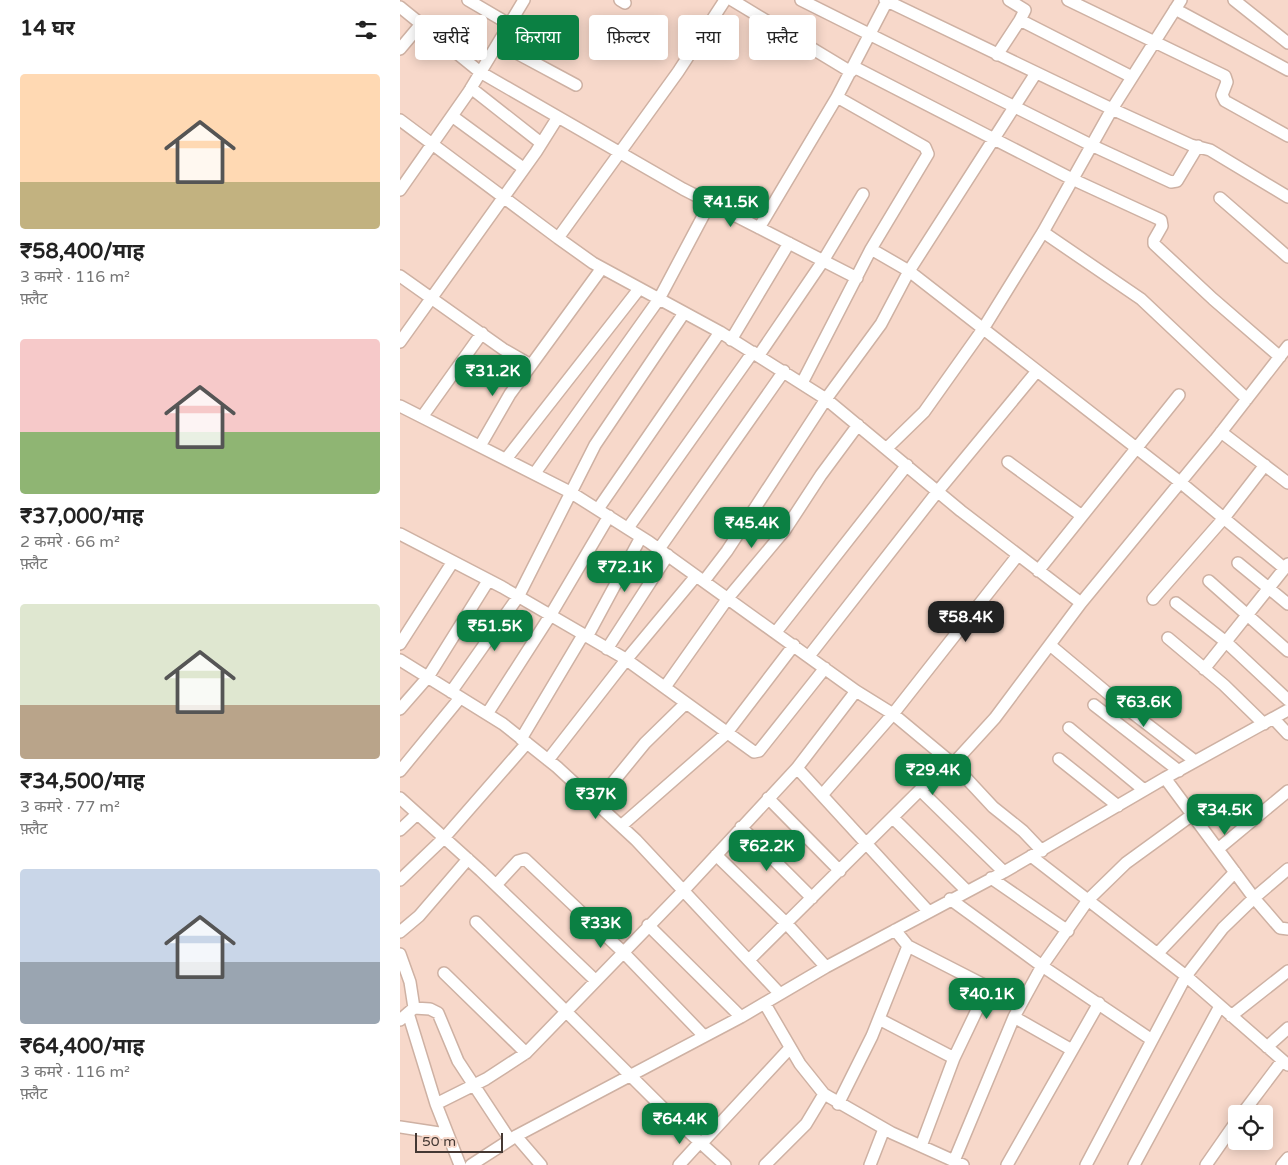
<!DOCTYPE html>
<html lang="hi">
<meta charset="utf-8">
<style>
:root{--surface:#fff;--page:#f6f6f6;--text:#222;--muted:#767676;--accent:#0b8043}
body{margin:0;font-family:"Varela Round","Noto Sans Devanagari",sans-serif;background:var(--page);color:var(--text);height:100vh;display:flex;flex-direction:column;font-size:19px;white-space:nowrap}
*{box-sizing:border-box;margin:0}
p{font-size:16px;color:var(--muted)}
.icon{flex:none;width:28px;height:28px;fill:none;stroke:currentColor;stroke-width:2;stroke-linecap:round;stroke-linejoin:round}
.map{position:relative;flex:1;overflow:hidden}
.details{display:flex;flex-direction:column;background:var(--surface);width:400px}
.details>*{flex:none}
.banner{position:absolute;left:15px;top:15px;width:475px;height:45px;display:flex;gap:10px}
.buttons{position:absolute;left:828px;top:1105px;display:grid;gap:10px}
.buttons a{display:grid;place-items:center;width:45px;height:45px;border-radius:5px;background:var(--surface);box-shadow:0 2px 12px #0003;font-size:25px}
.scale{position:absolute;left:15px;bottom:12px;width:88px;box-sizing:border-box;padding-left:5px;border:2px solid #443833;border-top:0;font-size:14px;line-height:18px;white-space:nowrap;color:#443833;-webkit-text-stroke:4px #f7d8ca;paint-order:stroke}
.price{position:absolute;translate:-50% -42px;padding:0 11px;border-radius:10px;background:var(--accent);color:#fff;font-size:16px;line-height:32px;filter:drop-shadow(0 1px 2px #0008)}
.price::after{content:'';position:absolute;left:50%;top:30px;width:15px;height:11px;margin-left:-8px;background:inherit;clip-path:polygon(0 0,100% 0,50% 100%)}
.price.on{background:#222;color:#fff}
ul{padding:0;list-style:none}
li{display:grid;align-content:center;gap:10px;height:265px;padding:0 20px}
li span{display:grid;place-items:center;height:155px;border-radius:5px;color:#555}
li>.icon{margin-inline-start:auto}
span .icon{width:90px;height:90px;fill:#fffc;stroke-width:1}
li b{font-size:21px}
h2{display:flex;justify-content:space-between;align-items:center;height:60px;padding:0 20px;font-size:21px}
.tag{padding:0 18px;border-radius:5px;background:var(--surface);box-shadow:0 2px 12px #0003;font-size:18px;line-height:45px}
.tag.on{background:var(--accent);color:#fff}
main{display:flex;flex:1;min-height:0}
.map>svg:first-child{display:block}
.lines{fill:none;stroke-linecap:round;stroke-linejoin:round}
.minor-casing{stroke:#ceb1a3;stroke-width:14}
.minor{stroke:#fff;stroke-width:11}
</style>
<main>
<section class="details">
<h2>14 घर<svg class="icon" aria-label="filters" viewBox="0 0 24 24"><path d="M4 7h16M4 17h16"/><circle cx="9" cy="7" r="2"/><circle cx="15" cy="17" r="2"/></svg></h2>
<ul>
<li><span style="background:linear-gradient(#ffd9b3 70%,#c2b280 0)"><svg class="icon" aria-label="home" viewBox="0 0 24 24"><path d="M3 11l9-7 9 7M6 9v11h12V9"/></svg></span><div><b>₹58,400/माह</b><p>3 कमरे · 116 m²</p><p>फ़्लैट</p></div></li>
<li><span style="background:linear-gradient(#f6c9c9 60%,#8fb573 0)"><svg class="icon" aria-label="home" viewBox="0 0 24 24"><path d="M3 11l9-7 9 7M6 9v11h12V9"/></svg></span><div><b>₹37,000/माह</b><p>2 कमरे · 66 m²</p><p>फ़्लैट</p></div></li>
<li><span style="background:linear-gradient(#dfe7d0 65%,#b9a48a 0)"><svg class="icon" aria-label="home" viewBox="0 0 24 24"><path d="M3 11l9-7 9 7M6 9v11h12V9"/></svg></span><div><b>₹34,500/माह</b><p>3 कमरे · 77 m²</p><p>फ़्लैट</p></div></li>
<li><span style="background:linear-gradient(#c9d6e8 60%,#9aa5b1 0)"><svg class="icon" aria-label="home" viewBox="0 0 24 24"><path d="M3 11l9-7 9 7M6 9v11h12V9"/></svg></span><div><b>₹64,400/माह</b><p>3 कमरे · 116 m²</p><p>फ़्लैट</p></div></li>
</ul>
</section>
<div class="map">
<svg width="888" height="1165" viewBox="0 0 888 1165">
<rect width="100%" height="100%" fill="#f7d8ca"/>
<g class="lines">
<g class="minor-casing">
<path id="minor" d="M68,0L109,24
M220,0L225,3
M325,0L278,72L158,238L193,263L320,332L426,399L561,511L681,603
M332,0L451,72
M401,0L691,145L771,182L777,181L798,146
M485,0L712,109L791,145L810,150L888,197
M609,0L625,10L620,20L732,77
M668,0L825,76L827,82L822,95L825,101L888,136
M834,0L888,43
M0,7L80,72L283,189L457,278
M775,9L888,70
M98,43L176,85
M0,49L21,24
M597,55L620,20
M454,67L672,179L761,220L762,226L754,240V244L813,299L880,357
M71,88L141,143
M52,116L123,168
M0,120L158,238
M0,190L68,93L124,0
M820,198L888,257
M359,228L437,97L487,1
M643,232L741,299L847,399
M471,249L509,271L780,482L884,568
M0,276L103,349L131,365
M331,340L389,243
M0,342L136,152L158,117
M359,355L423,261L463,194
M402,383L471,249L528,154L525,147L437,97
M0,406L170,492L249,542L456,691L493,714L553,764L593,807L623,831L642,851
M22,417L82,333
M821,432L888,483
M80,446L110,394L202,268
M487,448L524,412L583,329L643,232L712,109L781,0
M106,459L239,289
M608,462L682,516
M135,473L259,299L310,203
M198,509L320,332
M228,528L353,352
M0,534L102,587L224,658L354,752L359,751L425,668
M259,549L384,371
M838,563L888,604
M638,571L779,395
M304,581L327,551L426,399L481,324L509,271L636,73
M809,581L888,651
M753,599L824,518L865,465
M776,603L826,642L888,700
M376,632L507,465
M187,637L241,537
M768,638L824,685L864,724
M0,644L52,563
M650,645L717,701L795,761
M207,649L268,555
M409,656L538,491L637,371
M0,660L103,724L157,767L236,840L380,994
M804,669L888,564
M265,687L328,598L385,530L421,475L458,425
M51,692L118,597L195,445L284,313
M694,705L779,771
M0,709L28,677L88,581
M87,714L150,616L209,516
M874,719L888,734
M669,728L744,790
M121,739L183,635
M659,759L718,806
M148,760L226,660L296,576
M397,768L528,911
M0,771L60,698
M765,778L854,898L888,869
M520,790L604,872
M422,795L493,714L618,555
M0,798L81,871L195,980
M368,798L440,871
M196,803L245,743L286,703
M493,818L566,890
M221,826L326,734L394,645
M341,827L412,898
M0,830L17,814
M818,849L888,791
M316,855L386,923L426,967
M631,856L786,976L888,1065
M591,878L668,931
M0,880L44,838L127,743
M96,885L118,861L125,859L222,951L304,1036
M550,899L642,966L752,1040
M76,922L268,1113L325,1165
M248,925L341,1017
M0,932L19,916L68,859
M508,946L588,987L554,1058L521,1146
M758,953L835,872
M0,954L10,982L14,1008L0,1020
M350,959L520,790L553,764L595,718L681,603L815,440L888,346
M44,973L126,1053
M365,1004L400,1064L424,1094L492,1133L563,1165
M14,1008L30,1009L38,1013L58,1061L110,1140
M8,1013L36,1104L60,1165
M831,1016L888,971
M614,1017L672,1050
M479,1019L554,1058
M867,1047L888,1028
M36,1104L86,1079L126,1053L284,890L397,768L456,691
M438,1104L472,1036L508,946L495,930
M842,1114L882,1061
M0,1127L46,1134
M116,1136L141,1165
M302,1143L390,1048
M554,1161L614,1017L642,966L688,900L726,863L792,815
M71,1165L116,1136L341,1017L426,967L604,872L765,778L888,710
M279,1165L300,1142
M365,1165L406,1124L424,1094
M470,1165L484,1129
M607,1165L699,1003
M686,1165L786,976L823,928L854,898L880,928L888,929
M734,1165L820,1006
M806,1165L836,1122
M882,1165L888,1158"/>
</g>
<use href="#minor" class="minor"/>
</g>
</svg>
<div class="buttons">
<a><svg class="icon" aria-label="locate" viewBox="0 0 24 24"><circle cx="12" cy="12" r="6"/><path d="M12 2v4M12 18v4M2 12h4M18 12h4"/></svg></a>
</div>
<div class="scale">50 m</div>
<b class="price" style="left:331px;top:228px">₹41.5K</b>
<b class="price" style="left:93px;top:397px">₹31.2K</b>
<b class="price" style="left:352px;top:549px">₹45.4K</b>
<b class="price" style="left:225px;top:593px">₹72.1K</b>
<b class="price on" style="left:566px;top:643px">₹58.4K</b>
<b class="price" style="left:95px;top:652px">₹51.5K</b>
<b class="price" style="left:744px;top:728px">₹63.6K</b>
<b class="price" style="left:533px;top:796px">₹29.4K</b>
<b class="price" style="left:196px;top:820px">₹37K</b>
<b class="price" style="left:825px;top:836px">₹34.5K</b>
<b class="price" style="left:367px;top:872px">₹62.2K</b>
<b class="price" style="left:201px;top:949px">₹33K</b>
<b class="price" style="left:587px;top:1020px">₹40.1K</b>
<b class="price" style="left:280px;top:1145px">₹64.4K</b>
<div class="banner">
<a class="tag">खरीदें</a>
<a class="tag on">किराया</a>
<a class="tag">फ़िल्टर</a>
<a class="tag">नया</a>
<a class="tag">फ़्लैट</a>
</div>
</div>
</main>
